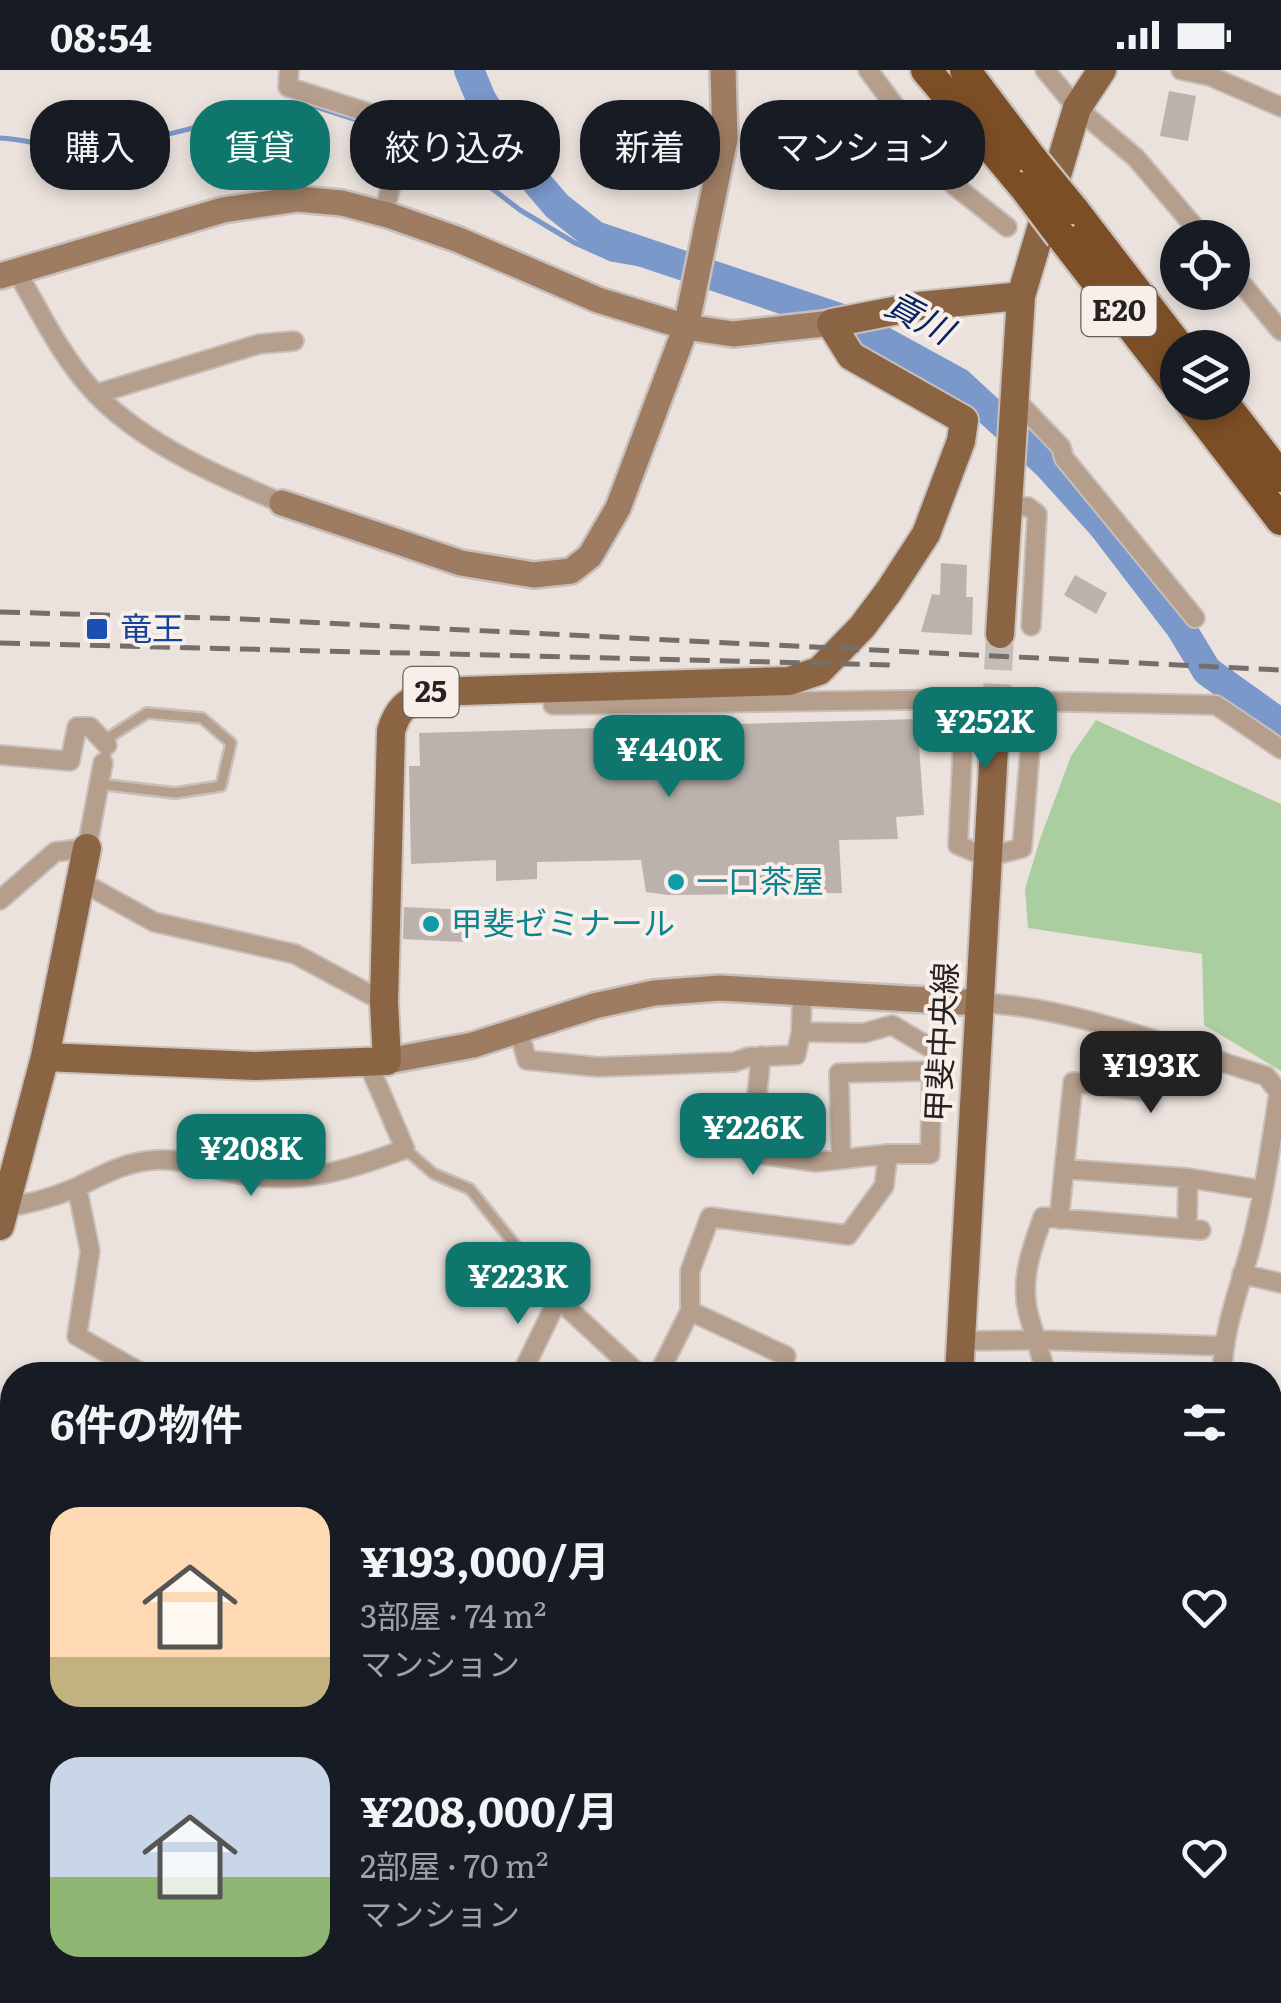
<!DOCTYPE html>
<html lang="ja">
<meta charset="utf-8">
<style>
:root{--surface:#171b24;--page:#242831;--text:#f1f3f6;--muted:#9ea1a6;--accent:#0f766e}
body{margin:0;font-family:Literata,"Noto Sans JP",serif;background:var(--page);color:var(--text);height:100vh;display:flex;flex-direction:column;font-size:38px;white-space:nowrap}
*{box-sizing:border-box;margin:0}
p{font-size:32px;color:var(--muted)}
.icon{flex:none;width:55px;height:55px;fill:none;stroke:currentColor;stroke-width:2;stroke-linecap:round;stroke-linejoin:round}
.map{position:relative;flex:1;overflow:hidden}
.drawer{position:absolute;left:0px;top:1292px;width:1282px;height:642px;display:flex;flex-direction:column;background:var(--surface);border-radius:40px 40px 0 0;box-shadow:0 5px 15px #0003}
.drawer>*{flex:none}
.banner{position:absolute;left:30px;top:30px;width:1222px;height:90px;display:flex;gap:20px}
.tools{position:absolute;left:1160px;top:150px;display:grid;gap:20px}
.tools a{display:grid;place-items:center;width:90px;height:90px;border-radius:50%;background:var(--surface);box-shadow:0 5px 15px #0003;font-size:50px}
.price{position:absolute;translate:-50% -85px;padding:0 22px;border-radius:20px;background:var(--accent);color:#fff;font-size:32px;line-height:65px;filter:drop-shadow(0 2px 5px #0008)}
.price::after{content:'';position:absolute;left:50%;top:60px;width:30px;height:22px;margin-left:-15px;background:inherit;clip-path:polygon(0 0,100% 0,50% 100%)}
.price.active{background:#222;color:#fff}
ul{padding:0;list-style:none}
li{display:flex;align-items:center;gap:30px;height:250px;padding:0 50px}
li span{display:grid;place-items:center;flex:none;width:280px;height:200px;border-radius:30px;color:#555}
li>.icon{margin-inline-start:auto}
span .icon{width:120px;height:120px;fill:#fffc;stroke-width:1}
li b{font-size:42px}
h2{display:flex;justify-content:space-between;align-items:center;height:120px;padding:0 50px;font-size:42px}
.chip{padding:0 35px;border-radius:40px;background:var(--surface);box-shadow:0 5px 15px #0003;font-size:35px;line-height:90px}
.chip.active{background:var(--accent);color:#fff}
.status{display:flex;justify-content:space-between;align-items:center;height:70px;padding:0 50px;background:var(--surface);direction:ltr}
.status svg{height:28px;fill:currentColor}
.map>svg:first-child{display:block}
.green{fill:#aacea0}
.lines{fill:none;stroke-linecap:round;stroke-linejoin:round}
.stream{stroke:#7b98cb;stroke-width:5}
.river{stroke:#7b98cb;stroke-width:30}
.building{fill:#bbb2ad}
.primary-tunnel{stroke:#c4bcb7;stroke-width:28;stroke-dasharray:28 14;stroke-linecap:butt}
.lane-casing{stroke:#c8bfbb;stroke-width:14}
.street-casing{stroke:#c8bfbb;stroke-width:22}
.secondary-casing{stroke:#c8bfbb;stroke-width:30}
.primary-casing{stroke:#c8bfbb;stroke-width:32}
.highway-casing{stroke:#c8bfbb;stroke-width:35}
.lane{stroke:#b59e8c;stroke-width:9}
.street{stroke:#b59e8c;stroke-width:18}
.secondary{stroke:#9d7c62;stroke-width:25}
.primary{stroke:#8b6443;stroke-width:28}
.highway{stroke:#7c4e26;stroke-width:30}
.rail{stroke:#756f6c;stroke-width:5;stroke-dasharray:20 10;stroke-linecap:butt}
.street-bridge-casing{stroke:#c8bfbb;stroke-width:22;stroke-linecap:butt}
.highway-bridge-casing{stroke:#c8bfbb;stroke-width:35;stroke-linecap:butt}
.street-bridge{stroke:#b59e8c;stroke-width:18}
.highway-bridge{stroke:#7c4e26;stroke-width:30}
.transit-dot{fill:#1a4fb4;stroke:#f9efea;stroke-width:4}
.culture-dot{fill:#0f9aa8;stroke:#f9efea;stroke-width:4}
.labels{text-anchor:middle;stroke-width:8;stroke-linejoin:round;paint-order:stroke}
.shield{fill:#f9efea;stroke:#65605d;stroke-width:2.5}
.shield-label{font-size:30px;font-weight:bold;fill:#262220}
.transit-label{font-size:32px;fill:#164399;stroke:#f9efea;text-anchor:start}
.culture-label{font-size:32px;fill:#0d838f;stroke:#f9efea;text-anchor:start}
.street-label{font-size:32px;fill:#262220;stroke:#f9efea}
.water-label{font-size:35px;font-style:italic;fill:#062460;stroke:#f9efea}
</style>
<div class="status"><b>08:54</b><svg viewBox="0 0 49 12"><path d="M0 12V9h3v3zM5 12V6h3v6zM10 12V3h3v9zM15 12V0h3v12zM26 1h20v11H26zM47 4h2v5h-2z"/></svg></div>
<div class="map">
<svg width="1281" height="1933" viewBox="0 0 1281 1933">
<rect width="100%" height="100%" fill="#ebe2dd"/>
<path class="green" d="M1096,650L1281,734V1001L1204,955L1202,884L1028,858L1025,819L1040,769L1071,686Z"/>
<g class="lines">
<path class="stream" d="M401,65L459,87L486,114L520,140L575,173L611,189L687,202
M0,68C29,69 55,81 85,78C152,72 219,51 284,33L301,32L391,61"/>
<path class="river" d="M469,0L481,29L527,101L557,136L595,166L842,249L959,313L1048,395L1103,456L1181,558L1207,601L1281,654"/>
</g>
<path class="building" d="M1169,21L1196,26L1188,71L1160,66Z
M941,493L967,495L966,527H973L972,565L921,562L932,524L940,525Z
M1075,505L1107,523L1096,544L1064,525Z
M917,649L924,745L896,747L898,769L839,770L842,823L667,825L646,822L641,790L537,792V809L496,811V790L411,794L409,696H420L419,663Z
M404,837L466,840L464,872L403,869Z"/>
<g class="lines">
<path class="primary-tunnel" d="M996,642L1000,564"/>
<g class="lane-casing">
<path id="lane" d="M99,714L175,723L221,716L231,673L202,648L147,643L111,666L103,693
M405,1079L434,1104L470,1119L528,1191
M0,1470L12,1492
M1270,1476L1281,1479
M0,1763L12,1768"/>
</g>
<g class="street-casing">
<path id="street" d="M289,0L288,17L394,51L399,83L384,144
M868,0L955,116L1007,157
M1045,0L1077,38L1136,88L1204,168
M1181,0L1210,6L1281,37
M17,202C41,244 63,290 97,325C146,375 218,406 282,433
M1232,202L1281,261
M96,324L259,274L294,271
M1015,329L1061,377L1064,388L1195,548
M1008,435L1028,437L1037,444L1031,556
M552,619L553,635L976,629
M965,628L958,775L987,787L1022,778L1034,631
M1026,631L1216,635L1281,679
M0,685L70,691L77,657H90L107,675
M80,811L154,852L295,884L384,932
M0,830L55,782L87,778L103,693
M979,933C1072,936 1177,979 1266,1006L1279,1022C1271,1073 1264,1126 1251,1176C1239,1220 1223,1259 1222,1305
M518,958L527,990L598,997L734,992L749,987L796,985L801,962L802,922
M761,986L751,1083L816,1092L888,1084
M841,1089L839,1003L932,1001
M1064,1099L1188,1108L1262,1120
M77,1117L90,1181L77,1266L145,1305
M0,1138C25,1135 52,1128 75,1118C102,1106 123,1092 155,1090C184,1088 210,1099 239,1104C301,1115 347,1101 405,1079L368,993
M1059,1149L1073,1012L1150,1022L1167,1005L1176,979
M1187,1159L1188,1108
M528,1191L558,1229L640,1305
M1242,1204L1281,1213
M690,1241L786,1286
M961,1271L1037,1270L1223,1276
M521,1305L558,1229
M658,1305L690,1241V1201L710,1147L848,1165L884,1116L888,1084H930L932,1001L939,983L892,955L864,963L801,962
M1045,1305C1042,1283 1033,1263 1028,1242C1020,1210 1032,1177 1043,1147L1201,1160
M1270,1723L1281,1728
M368,1922L386,1933
M50,1933L55,1922
M168,1933L171,1922
M625,1933L629,1922"/>
</g>
<g class="secondary-casing">
<path id="secondary" d="M0,206L223,140L298,129L342,133L391,146L459,170L598,230L686,257L733,264L832,253
M282,433L461,493L534,505L571,501L590,486L618,438L686,257L725,69L723,0
M387,991L473,975L594,936L654,923L720,918L979,933"/>
</g>
<g class="primary-casing">
<path id="primary" d="M832,253L919,236L1021,226
M1000,564L1021,226L1077,38L1102,0
M45,987L255,996L387,991L384,932L391,661C398,637 408,632 429,622L789,611L819,601L862,557L889,521L926,464L961,371L964,350L851,286L831,254
M0,1156L45,987L87,778
M959,1305L996,642
M925,1933V1922"/>
</g>
<g class="highway-casing">
<path id="highway" d="M926,0L1024,117
M965,0L1033,90
M1073,139L1180,278
M1061,166L1178,317
M1190,332L1281,450
M1223,332L1281,407
M0,1416L12,1418
M1198,1922L1222,1933"/>
</g>
<use href="#lane" class="lane"/>
<use href="#street" class="street"/>
<use href="#secondary" class="secondary"/>
<use href="#primary" class="primary"/>
<use href="#highway" class="highway"/>
<path class="rail" d="M0,542L243,549L1281,600
M0,573L891,595"/>
<g class="street-bridge-casing">
<path id="street-bridge" d="M976,629L1026,631"/>
</g>
<g class="highway-bridge-casing">
<path id="highway-bridge" d="M1033,90L1073,139
M1024,117L1061,166"/>
</g>
<use href="#street-bridge" class="street-bridge"/>
<use href="#highway-bridge" class="highway-bridge"/>
</g>
<rect class="transit-dot" x="85" y="547" width="24" height="24" rx="5"/>
<g class="culture-dot">
<circle cx="676" cy="812" r="10"/>
<circle cx="431" cy="854" r="10"/>
</g>
<g class="labels">
<g class="shield">
<rect x="1081.5" y="216" width="75" height="50" rx="8"/>
<rect x="403.5" y="597" width="55" height="50" rx="8"/>
</g>
<g class="shield-label">
<text x="1119" y="251">E20</text>
<text x="431" y="632">25</text>
</g>
<g class="transit-label">
<text x="120" y="570">竜王</text>
</g>
<g class="culture-label">
<text x="696" y="823">一口茶屋</text>
<text x="451" y="865">甲斐ゼミナール</text>
</g>
<g class="street-label">
<text transform="translate(942 972) rotate(-87)" y="11">甲斐中央線</text>
</g>
<g class="water-label">
<text transform="translate(919 248) rotate(28)" y="12">貢川</text>
</g>
</g>
</svg>
<div class="tools">
<a><svg class="icon" aria-label="locate" viewBox="0 0 24 24"><circle cx="12" cy="12" r="6"/><path d="M12 2v4M12 18v4M2 12h4M18 12h4"/></svg></a>
<a><svg class="icon" aria-label="layers" viewBox="0 0 24 24"><path d="M12 4l9 5-9 5-9-5zM3 14l9 5 9-5"/></svg></a>
</div>
<b class="price" style="left:985px;top:702px">¥252K</b>
<b class="price" style="left:669px;top:730px">¥440K</b>
<b class="price active" style="left:1151px;top:1046px">¥193K</b>
<b class="price" style="left:753px;top:1108px">¥226K</b>
<b class="price" style="left:251px;top:1129px">¥208K</b>
<b class="price" style="left:518px;top:1257px">¥223K</b>
<div class="banner">
<a class="chip">購入</a>
<a class="chip active">賃貸</a>
<a class="chip">絞り込み</a>
<a class="chip">新着</a>
<a class="chip">マンション</a>
</div>
<section class="drawer">
<h2>6件の物件<svg class="icon" aria-label="filters" viewBox="0 0 24 24"><path d="M4 7h16M4 17h16"/><circle cx="9" cy="7" r="2"/><circle cx="15" cy="17" r="2"/></svg></h2>
<ul>
<li><span style="background:linear-gradient(#ffd9b3 75%,#c2b280 0)"><svg class="icon" aria-label="home" viewBox="0 0 24 24"><path d="M3 11l9-7 9 7M6 9v11h12V9"/></svg></span><div><b>¥193,000/月</b><p>3部屋 · 74 m²</p><p>マンション</p></div><svg class="icon" aria-label="heart" viewBox="0 0 24 24"><path d="M12 20l-8-8c-3-5 5-10 8-4 3-6 11-1 8 4z"/></svg></li>
<li><span style="background:linear-gradient(#c9d6e8 60%,#8fb573 0)"><svg class="icon" aria-label="home" viewBox="0 0 24 24"><path d="M3 11l9-7 9 7M6 9v11h12V9"/></svg></span><div><b>¥208,000/月</b><p>2部屋 · 70 m²</p><p>マンション</p></div><svg class="icon" aria-label="heart" viewBox="0 0 24 24"><path d="M12 20l-8-8c-3-5 5-10 8-4 3-6 11-1 8 4z"/></svg></li>
</ul>
</section>
</div>
